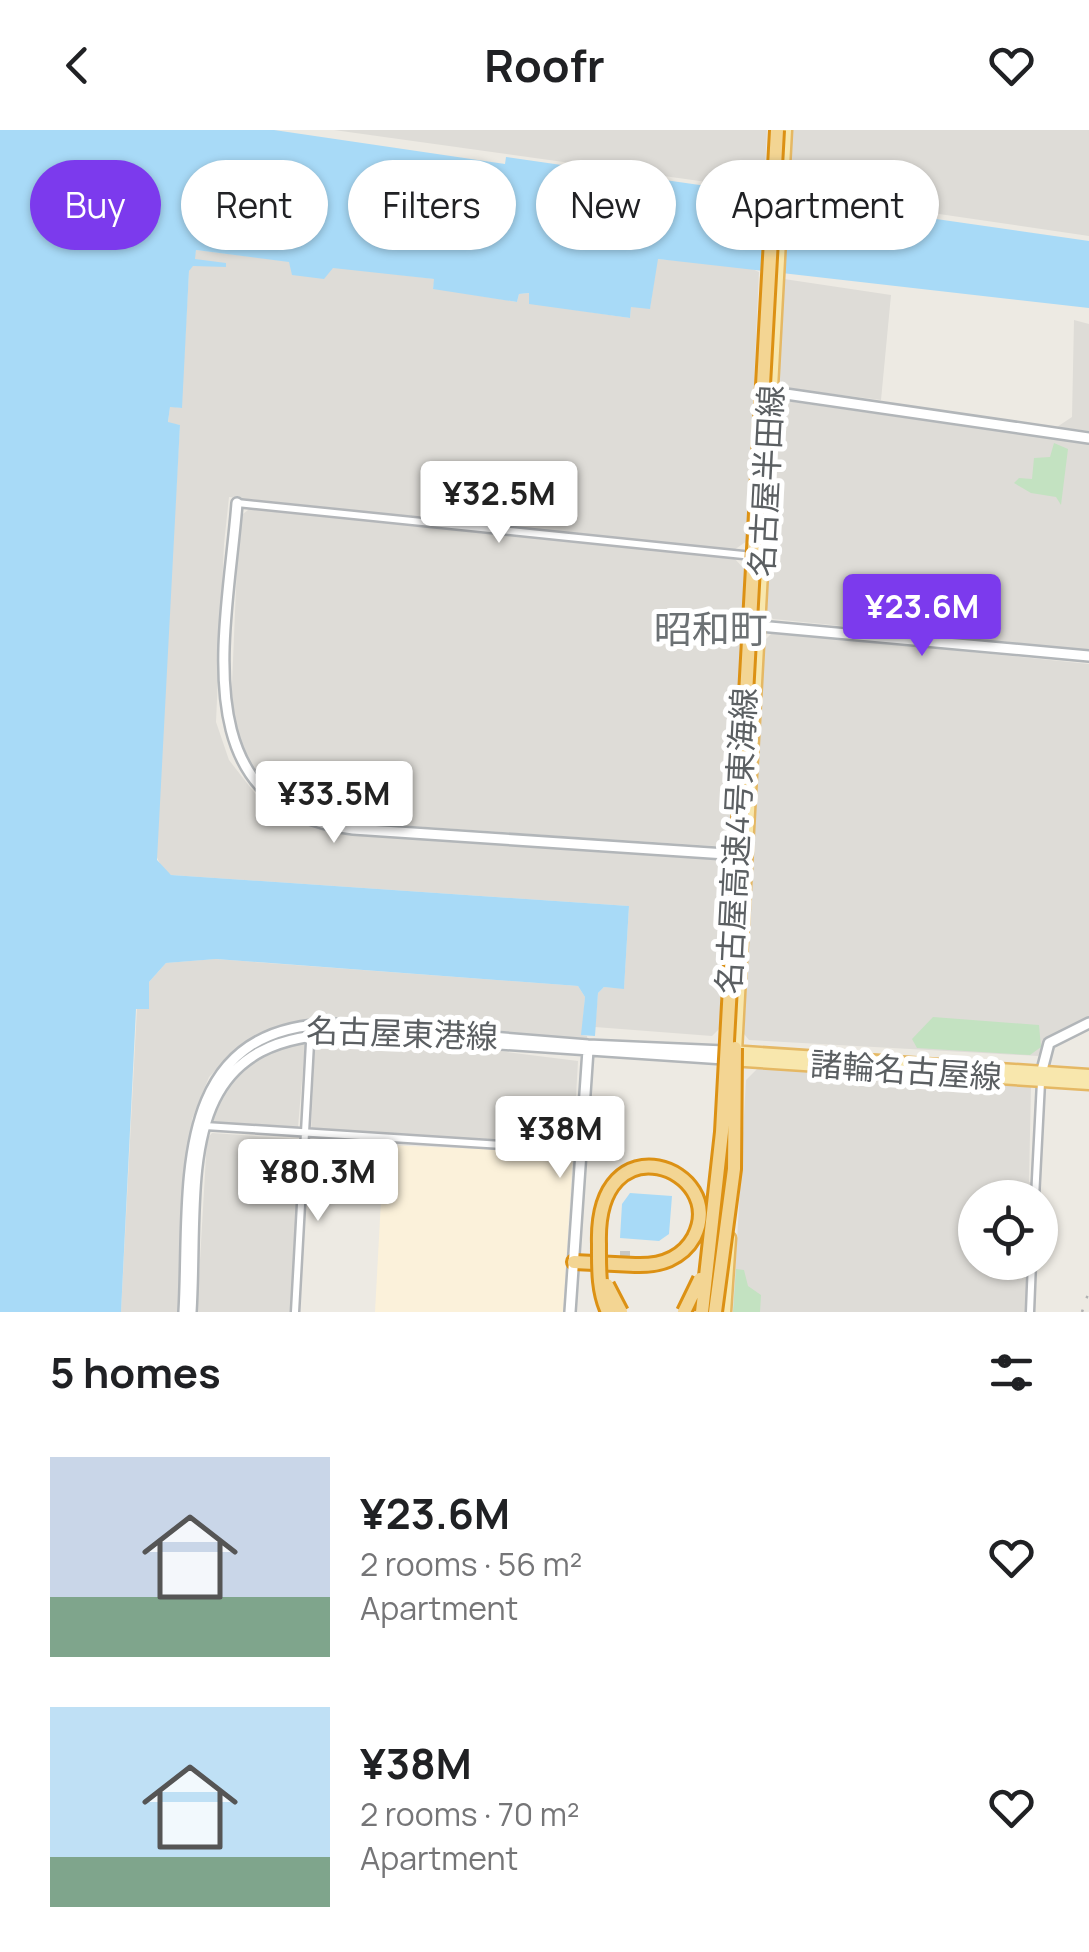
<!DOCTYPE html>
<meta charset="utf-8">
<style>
:root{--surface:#fff;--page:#f2f2f2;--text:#202124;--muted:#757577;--accent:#7c3aed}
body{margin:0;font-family:Manrope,"Noto Sans JP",sans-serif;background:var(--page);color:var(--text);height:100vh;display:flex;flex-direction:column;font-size:38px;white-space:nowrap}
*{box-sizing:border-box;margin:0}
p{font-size:32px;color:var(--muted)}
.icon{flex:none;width:55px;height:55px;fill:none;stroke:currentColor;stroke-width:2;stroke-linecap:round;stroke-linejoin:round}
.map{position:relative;height:1182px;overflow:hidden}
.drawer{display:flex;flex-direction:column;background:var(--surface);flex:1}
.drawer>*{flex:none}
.guide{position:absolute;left:30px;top:30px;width:1030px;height:90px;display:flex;gap:20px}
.fabs{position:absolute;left:958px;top:1050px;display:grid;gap:20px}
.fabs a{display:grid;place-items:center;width:100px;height:100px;border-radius:50%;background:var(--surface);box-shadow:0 2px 8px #0004;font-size:50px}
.price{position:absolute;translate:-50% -85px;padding:0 22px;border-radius:10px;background:#fff;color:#222;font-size:32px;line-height:65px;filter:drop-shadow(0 2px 5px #0008)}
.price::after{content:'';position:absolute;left:50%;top:60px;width:30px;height:22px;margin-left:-15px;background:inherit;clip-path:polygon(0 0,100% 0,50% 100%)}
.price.selected{background:var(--accent);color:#fff}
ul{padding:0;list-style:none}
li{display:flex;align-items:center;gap:30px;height:250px;padding:0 50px}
li span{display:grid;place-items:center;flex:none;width:280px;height:200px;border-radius:0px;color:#555}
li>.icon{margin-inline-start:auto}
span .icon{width:120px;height:120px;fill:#fffc;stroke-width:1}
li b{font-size:42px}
h2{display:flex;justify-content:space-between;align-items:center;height:120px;padding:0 50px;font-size:42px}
.tag{padding:0 35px;border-radius:45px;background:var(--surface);box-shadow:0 2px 8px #0004;font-size:35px;line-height:90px}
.tag.selected{background:var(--accent);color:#fff}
header{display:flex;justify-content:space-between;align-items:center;height:130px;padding:0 50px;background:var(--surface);font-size:45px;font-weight:700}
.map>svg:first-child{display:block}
.commercial{fill:#fbf1da}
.industrial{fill:#dedcd7}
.green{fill:#c3e2c1}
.water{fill:#a8daf7}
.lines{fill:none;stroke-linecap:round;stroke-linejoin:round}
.highway-tunnel{stroke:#c8c7c3;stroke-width:12;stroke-dasharray:12 6;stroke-linecap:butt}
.street-casing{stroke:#b3b6b9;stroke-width:11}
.secondary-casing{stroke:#b2b6b9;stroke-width:14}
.primary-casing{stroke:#e5b864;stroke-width:15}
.highway-casing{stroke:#dc9114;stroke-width:18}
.street{stroke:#fff;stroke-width:6}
.secondary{stroke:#fff;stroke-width:9}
.primary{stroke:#f8e7ad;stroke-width:10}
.highway{stroke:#f3d593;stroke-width:12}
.rail{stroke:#b1b2b2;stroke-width:2.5;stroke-dasharray:2.5 12;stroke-linecap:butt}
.highway-bridge-casing{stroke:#dc9114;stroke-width:18;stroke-linecap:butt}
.highway-bridge{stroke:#f3d593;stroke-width:12}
.labels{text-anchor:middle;stroke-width:10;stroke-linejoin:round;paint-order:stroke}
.street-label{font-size:32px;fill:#5b5f62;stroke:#fff}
.quarter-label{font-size:38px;fill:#6c7174;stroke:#fff}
</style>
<header><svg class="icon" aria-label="back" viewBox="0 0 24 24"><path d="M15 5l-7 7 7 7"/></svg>Roofr<svg class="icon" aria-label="heart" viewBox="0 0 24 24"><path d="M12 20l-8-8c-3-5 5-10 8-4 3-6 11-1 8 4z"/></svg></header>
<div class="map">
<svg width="1089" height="1182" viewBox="0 0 1089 1182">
<rect width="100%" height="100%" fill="#edeae3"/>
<path class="commercial" d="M384,1015L573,1023L563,1182H375Z"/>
<path class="industrial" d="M334,0H767L764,62L714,53Z
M792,0H1089V106L788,62Z
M196,120L435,149L433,158L517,172L519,164L530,163L529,173L630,188L631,176L650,178L657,129L746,136L759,142L747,411L734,420L229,367L224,414L216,592L229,630L257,666L290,689L319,698L729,729L719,899L712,906L595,897L598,863L604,857L624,858L629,776L171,745L162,738L154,721L180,295L168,293L170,276L181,278L189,141L192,136H226L194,129Z
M784,149L891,165L881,270L786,258L779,249Z
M1074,190L1089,194V301L1057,297L1072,287Z
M786,271L1089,314V521L773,489L763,477L774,281Z
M252,377L735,429L746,441L730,717L350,692L315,685L285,672L245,629L231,578L239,387Z
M773,502L1089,534V888L1054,904L1038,926L749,910L744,904L765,510Z
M215,829L578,856L585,867L582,905L587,906V913L486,899L328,889L283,894L243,913L209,947L192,989L179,1182H121L137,878H148L149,852L166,833Z
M315,910L459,916L578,931L573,1018L311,1001Z
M300,912L305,915L298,997L215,992L212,987L223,962L243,938L268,922Z
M758,938L1031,956L1029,1052L1034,1053L1033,1067L975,1068V1132L1029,1133L1026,1182H733L746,950Z
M212,1003L298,1009L301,1013L291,1182H197L207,1009Z"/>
<path class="green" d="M1054,313L1068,319L1061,375L1056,367L1031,363L1014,353L1019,348L1032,349L1034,328L1050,327Z
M933,887L1039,895L1041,917L1030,925L917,918L912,909Z
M736,1139L744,1140L748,1156L761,1165L760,1182H733Z"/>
<path class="water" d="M0,0H274L505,34L506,27L596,40V47L628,52L630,45L1089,111V178L658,129L650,179L631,177L630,188L529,174V163L519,164L517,172L433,159L434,149L333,138L324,149L292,145L289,132L196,120L195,129L226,133V137L193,136L189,141L182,278L170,277L168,292L180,295L157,730L171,745L629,776L624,859L604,857L598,863L595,906L581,905L585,867L578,856L216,829L166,833L149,852V879H136L121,1182H0Z
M630,1063L672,1066L669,1104L659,1111L620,1108L622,1074Z"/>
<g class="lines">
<path class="highway-tunnel" d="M620,1127H630"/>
<g class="street-casing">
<path id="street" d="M237,373L753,426
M205,996L581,1020
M1035,1068L1041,952
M295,1182L311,895
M1030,1182L1032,1132"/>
</g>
<g class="secondary-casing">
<path id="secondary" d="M772,262L1089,308
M237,373C228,495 179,679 353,699L741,725
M760,496L1089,526
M1041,944L1049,913L1089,893
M184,1182C191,1063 166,896 333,894L588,915L724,921
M191,1182C199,1050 169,902 350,904L724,929
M570,1182L588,920"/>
</g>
<g class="primary-casing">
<path id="primary" d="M730,921L1089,945
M736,921L786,0
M730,930L1089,954
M712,1166L714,1123
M725,1182L730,1108"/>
</g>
<g class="highway-casing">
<path id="highway" d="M574,1132L635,1135"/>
</g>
<use href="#street" class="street"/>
<use href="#secondary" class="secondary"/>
<use href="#primary" class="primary"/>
<use href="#highway" class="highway"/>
<path class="rail" d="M1082,1182L1089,1161"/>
<g class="highway-bridge-casing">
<path id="highway-bridge" d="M607,1155L621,1182
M608,1182C598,1161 599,1137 599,1114C595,988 729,1038 694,1107C682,1129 659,1136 635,1135
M684,1182L700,1149
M702,1182L722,1002L777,0
M715,1182L734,1039L735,918"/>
</g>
<use href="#highway-bridge" class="highway-bridge"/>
</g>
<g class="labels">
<g class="street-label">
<text transform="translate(767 351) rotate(-87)" y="11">名古屋半田線</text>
<text transform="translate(737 711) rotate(-87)" y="11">名古屋高速4号東海線</text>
<text transform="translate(402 904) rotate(2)" y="11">名古屋東港線</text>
<text transform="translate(906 941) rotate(4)" y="11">諸輪名古屋線</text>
</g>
<g class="quarter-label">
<text x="711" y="513">昭和町</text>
</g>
</g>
</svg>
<div class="fabs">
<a><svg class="icon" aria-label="locate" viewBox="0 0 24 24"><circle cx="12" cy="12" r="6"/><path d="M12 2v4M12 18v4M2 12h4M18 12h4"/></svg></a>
</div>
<b class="price" style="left:499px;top:416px">¥32.5M</b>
<b class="price selected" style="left:922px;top:529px">¥23.6M</b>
<b class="price" style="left:334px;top:716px">¥33.5M</b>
<b class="price" style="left:560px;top:1051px">¥38M</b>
<b class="price" style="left:318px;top:1094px">¥80.3M</b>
<div class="guide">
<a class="tag selected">Buy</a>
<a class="tag">Rent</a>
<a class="tag">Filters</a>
<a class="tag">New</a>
<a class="tag">Apartment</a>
</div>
</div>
<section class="drawer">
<h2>5 homes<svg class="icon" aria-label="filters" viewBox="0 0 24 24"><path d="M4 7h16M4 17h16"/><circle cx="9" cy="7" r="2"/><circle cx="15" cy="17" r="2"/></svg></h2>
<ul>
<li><span style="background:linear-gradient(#c9d6e8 70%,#7fa58c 0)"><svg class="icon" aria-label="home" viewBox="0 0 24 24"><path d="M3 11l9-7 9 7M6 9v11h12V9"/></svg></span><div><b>¥23.6M</b><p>2 rooms · 56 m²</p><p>Apartment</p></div><svg class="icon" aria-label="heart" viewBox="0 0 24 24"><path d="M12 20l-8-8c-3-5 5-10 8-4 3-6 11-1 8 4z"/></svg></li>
<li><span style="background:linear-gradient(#bfe0f5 75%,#7fa58c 0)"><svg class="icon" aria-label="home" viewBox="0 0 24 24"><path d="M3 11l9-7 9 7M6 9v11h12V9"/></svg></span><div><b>¥38M</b><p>2 rooms · 70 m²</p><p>Apartment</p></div><svg class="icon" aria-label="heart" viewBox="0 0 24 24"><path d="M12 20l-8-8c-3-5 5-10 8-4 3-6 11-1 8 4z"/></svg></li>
</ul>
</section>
